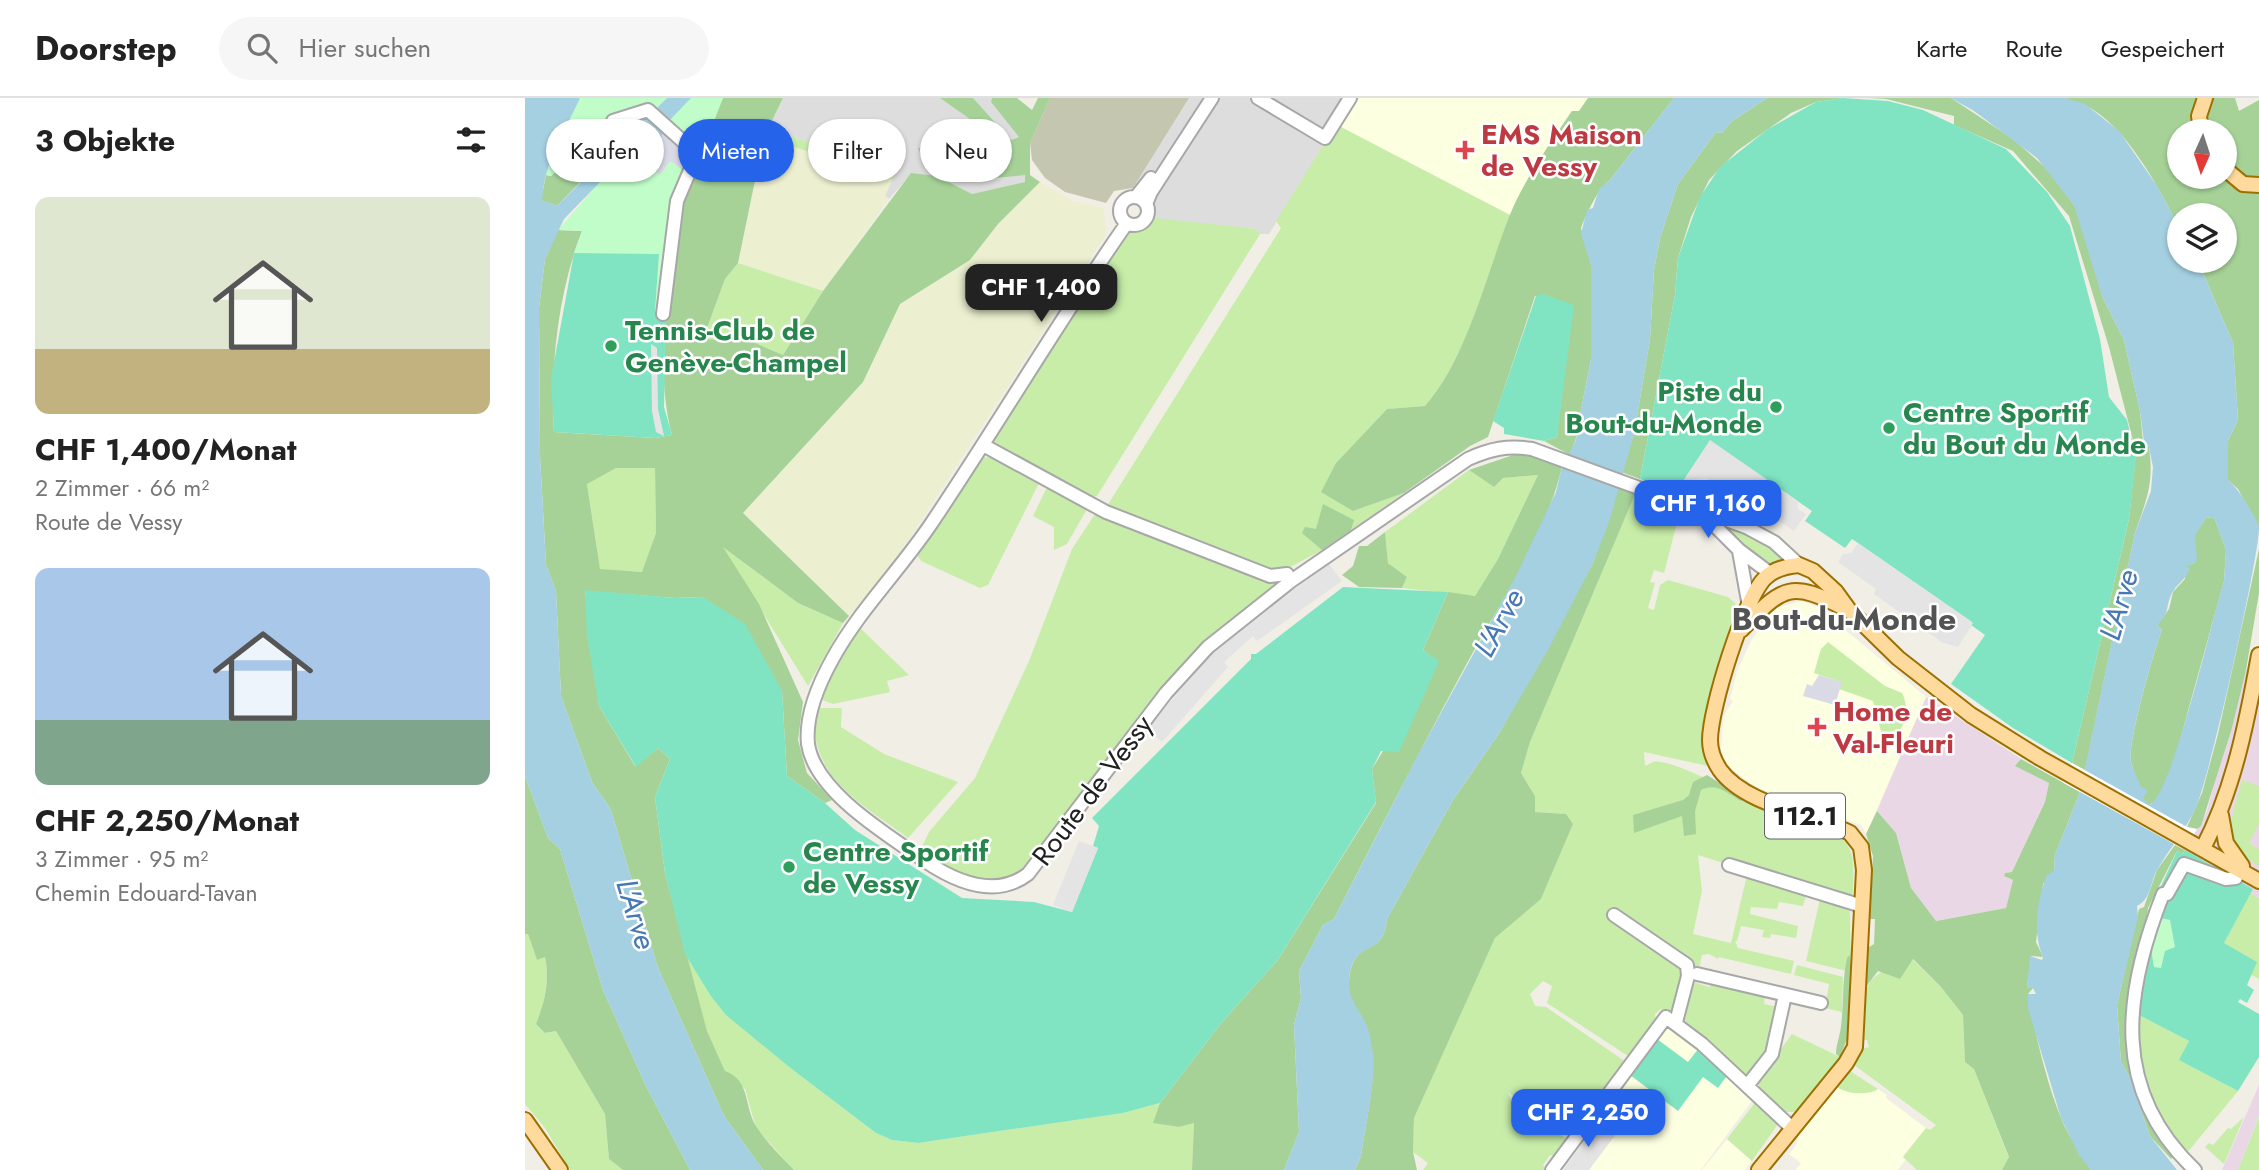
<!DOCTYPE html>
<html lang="de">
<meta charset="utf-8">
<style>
:root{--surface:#fff;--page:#f6f6f6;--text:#222;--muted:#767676;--line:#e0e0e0;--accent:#2563eb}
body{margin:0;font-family:Jost,sans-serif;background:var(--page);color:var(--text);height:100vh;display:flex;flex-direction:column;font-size:26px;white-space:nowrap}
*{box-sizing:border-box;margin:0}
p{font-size:23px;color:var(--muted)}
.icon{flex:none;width:38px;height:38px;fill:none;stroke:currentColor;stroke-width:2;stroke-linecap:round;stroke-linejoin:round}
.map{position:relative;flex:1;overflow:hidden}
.sheet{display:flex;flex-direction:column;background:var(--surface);width:525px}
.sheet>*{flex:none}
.top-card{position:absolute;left:21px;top:21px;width:665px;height:63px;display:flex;gap:14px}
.needle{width:46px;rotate:183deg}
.fabs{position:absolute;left:1642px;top:21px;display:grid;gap:14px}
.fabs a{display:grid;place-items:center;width:70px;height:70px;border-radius:50%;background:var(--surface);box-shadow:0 2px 5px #0004;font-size:35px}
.price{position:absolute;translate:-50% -60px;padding:0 16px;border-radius:14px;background:var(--accent);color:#fff;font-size:23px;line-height:46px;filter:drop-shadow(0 2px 4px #0008)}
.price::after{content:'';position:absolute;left:50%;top:42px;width:21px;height:16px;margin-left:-10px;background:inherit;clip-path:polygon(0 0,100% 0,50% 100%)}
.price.current{background:#222;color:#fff}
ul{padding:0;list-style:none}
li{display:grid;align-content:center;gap:14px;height:371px;padding:0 35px}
li span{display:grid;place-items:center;height:217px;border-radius:14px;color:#555}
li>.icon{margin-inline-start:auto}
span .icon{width:126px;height:126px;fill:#fffc;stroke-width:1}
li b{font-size:30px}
h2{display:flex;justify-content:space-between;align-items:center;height:84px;padding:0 35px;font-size:30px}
.chip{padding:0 24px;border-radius:32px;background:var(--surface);box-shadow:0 2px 5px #0004;font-size:24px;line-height:63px}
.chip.current{background:var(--accent);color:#fff}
header{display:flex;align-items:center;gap:42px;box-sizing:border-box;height:98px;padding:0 35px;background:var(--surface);border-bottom:2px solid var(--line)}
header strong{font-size:33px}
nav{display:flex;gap:38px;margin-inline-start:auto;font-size:24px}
.search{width:490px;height:63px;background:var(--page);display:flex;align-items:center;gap:18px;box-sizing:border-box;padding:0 24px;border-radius:38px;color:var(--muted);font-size:26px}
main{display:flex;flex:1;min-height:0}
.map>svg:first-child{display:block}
.residential{fill:#dedddd}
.industrial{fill:#ead7e6}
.education{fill:#fdffe1}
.construction{fill:#c5c6b0}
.farmland{fill:#ecf0d0}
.grass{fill:#c7eda9}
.forest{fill:#a6d298;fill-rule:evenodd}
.park{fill:#c1fdc9}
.pitch{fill:#80e4c3;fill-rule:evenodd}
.parking{fill:#e4e4e4}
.plaza{fill:#dadae7}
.water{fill:#a4d0e1;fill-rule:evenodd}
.pier{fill:#fff}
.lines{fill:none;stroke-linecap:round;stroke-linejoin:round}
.minor-casing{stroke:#a7a7a7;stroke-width:16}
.major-casing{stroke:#9c7000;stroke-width:18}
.minor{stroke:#fff;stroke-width:12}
.major{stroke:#ffda9d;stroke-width:14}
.health-dot{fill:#e0444e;stroke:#fff;stroke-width:2.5}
.leisure-dot{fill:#2e9e5b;stroke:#fff;stroke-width:2.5}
.labels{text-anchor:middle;stroke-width:5;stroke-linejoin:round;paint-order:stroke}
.shield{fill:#fff;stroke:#636363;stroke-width:2}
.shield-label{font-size:26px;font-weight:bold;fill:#202020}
.health-label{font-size:28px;font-weight:bold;fill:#be3a42;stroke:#fff;text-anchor:start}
.leisure-label{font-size:28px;font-weight:bold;fill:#27864d;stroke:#fff;text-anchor:start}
.street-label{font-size:28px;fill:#202020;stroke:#fff}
.water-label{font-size:30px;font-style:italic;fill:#4678b6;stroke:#fff}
.quarter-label{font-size:32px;font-weight:bold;fill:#535353;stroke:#fff}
</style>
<header>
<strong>Doorstep</strong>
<div class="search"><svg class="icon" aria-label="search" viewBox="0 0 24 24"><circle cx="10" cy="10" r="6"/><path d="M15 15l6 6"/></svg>Hier suchen</div>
<nav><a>Karte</a><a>Route</a><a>Gespeichert</a></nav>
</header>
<main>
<section class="sheet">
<h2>3 Objekte<svg class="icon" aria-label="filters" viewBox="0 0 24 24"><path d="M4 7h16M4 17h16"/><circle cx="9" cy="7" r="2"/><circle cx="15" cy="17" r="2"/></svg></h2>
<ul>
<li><span style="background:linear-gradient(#dfe7d0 70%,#c2b280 0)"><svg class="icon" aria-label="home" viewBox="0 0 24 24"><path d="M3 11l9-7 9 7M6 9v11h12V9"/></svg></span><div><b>CHF 1,400/Monat</b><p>2 Zimmer · 66 m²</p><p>Route de Vessy</p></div></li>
<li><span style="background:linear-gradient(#a9c7e8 70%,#7fa58c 0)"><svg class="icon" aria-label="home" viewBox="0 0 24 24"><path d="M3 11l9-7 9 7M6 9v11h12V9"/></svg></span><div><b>CHF 2,250/Monat</b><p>3 Zimmer · 95 m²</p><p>Chemin Edouard-Tavan</p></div></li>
</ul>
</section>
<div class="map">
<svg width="1734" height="1072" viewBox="0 0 1734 1072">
<rect width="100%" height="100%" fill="#f1eee6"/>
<path class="residential" d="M258,0H415L445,20L436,37L397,59L437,79L461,83L500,76V84L447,96L412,78L386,76L364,101L360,98L372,68L320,56L243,31Z
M448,0H467L466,4L495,39L486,42Z
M664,0H834L808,40L802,41L744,136H735L732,131L625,121L627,106L608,90Z"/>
<path class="industrial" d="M1721,572L1734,580V800L1725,795L1728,791L1660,752L1682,713Z
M1401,599L1496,661L1491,668L1524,685L1520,704L1487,774L1480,775L1479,778L1488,782L1481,810L1410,823L1386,790L1371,735L1352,713Z
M1734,987V1018L1713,1072H1697Z"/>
<path class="education" d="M834,0H1063L1054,13H1046L1006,75L985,117L816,29Z
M1276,503L1293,509L1401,599L1341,736L1336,727L1230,689L1202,667L1196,653L1198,619L1208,603L1205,601L1212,573L1227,541L1249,511Z
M1143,922L1229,1000L1176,1072H1038L1080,1016L1076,1012Z
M1325,973L1362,997L1361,1000L1401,1030L1378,1058L1381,1061L1373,1072H1271L1276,1065L1264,1056L1272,1046V1039Z
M1202,1041L1227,1063L1220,1072H1177Z"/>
<path class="construction" d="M525,0H664L608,90L589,93L581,105L540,94L520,80L507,62L505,45Z"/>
<path class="farmland" d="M239,39L368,81L360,98L364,101L298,193L213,165Z
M515,84L548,103L579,110L581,136L373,458L324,518L217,415L338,284L375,206L445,162L473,126Z"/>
<path class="grass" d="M816,29L985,117C965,176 940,262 900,308L862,311L811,365L828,413L879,395L797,452L754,475L593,415L582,408L756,130L751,123L802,41L808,40Z
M243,31L320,56L372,69L367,81L239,39Z
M630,120L732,131L735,136L572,398L565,400L473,352L469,345L470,337L600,136Z
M213,165L298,193L258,257L228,244L178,241L200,181Z
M458,359L469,360L514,385L463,487L455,490L396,463L392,457Z
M130,369L131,435L118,474L75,472L62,385L91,370Z
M944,372L969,389L978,380L1013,377L973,461L950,498L877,490L882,479L863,465L860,434Z
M522,389L562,411L542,446L529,452V429L508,418Z
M1111,394L1155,413L1139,475L1129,472L1125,484L1130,485L1123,510L1129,512L1135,487L1143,482L1203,499L1210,505L1211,512C1199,553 1165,629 1183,668L1119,654L1120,668C1123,667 1125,665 1128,664C1146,659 1218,700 1241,710C1263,720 1286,726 1309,734C1333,749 1328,770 1328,795L1320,801L1217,767L1212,761L1205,759L1198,765L1173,757L1177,793L1168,836L1206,845L1222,777L1281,797L1278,808L1254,804L1252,811L1226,809L1225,816L1273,828L1271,840L1246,836L1245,840L1237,839L1239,832L1216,828L1212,843H1210L1213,850L1269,863L1266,876L1194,859L1193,861L1184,856L1177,857L1174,871L1167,869L1137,846L1136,839L1127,840L1090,816L1088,820L1159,869C1162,882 1157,908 1146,917L1136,911L1130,916L1131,925L1103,958L1022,905L1027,888L1018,883L1005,896L1010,908L1021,909L1101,964L1046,1040L983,994L987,1004L1044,1043L1032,1059L1025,1057L1018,1067L1021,1072H898L903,1065L888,1054L889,1020L970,840L1016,801L1048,726L1040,716L1010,714V698L996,675L1005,644Z
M570,416L745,481L762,479L711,519L585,661L583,660L501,771C458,796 433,777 395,753L404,734L450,680L504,563L547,451Z
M1190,421L1249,448L1261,462L1244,470L1223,456Z
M196,447L273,505L318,525L283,588Z
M334,529L384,577L362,583L365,594L308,606L295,601L305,575Z
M1303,544L1360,588L1377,595C1386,612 1381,641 1357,637L1348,603L1314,591L1316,584L1289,575L1296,551Z
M295,610H317L316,629L359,656L433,684L383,740C346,712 296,687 290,636C289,627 289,617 295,610Z
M1717,682L1734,688V726L1724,745L1734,751V768C1693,745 1707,720 1717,682Z
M1725,795L1734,800V881L1725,876L1699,845Z
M1295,801L1325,813L1326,874L1281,863Z
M0,836H3L12,862L20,858C25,882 20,903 11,926L20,935L31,933L80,1016L84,1061L98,1072H45L20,1030L0,1006Z
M160,856L185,897L268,972L351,1035L367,1042L393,1045L598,1015L635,1005L629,1025L654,1029L669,1025L667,1072H269L231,1030L220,991L200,973L182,933Z
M1387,861L1416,889L1438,917L1440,964L1449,971L1484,1060L1477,1072H1392L1378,1059L1401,1030L1405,1032L1411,1027L1329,967L1337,951L1344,949L1342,942H1339C1341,887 1331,881 1387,861Z
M1272,867L1318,879L1317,914L1300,910L1304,886L1269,877Z
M1165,883L1184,889L1187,885L1240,898L1239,906L1253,909L1254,915L1248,914L1242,955L1218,980L1157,920Z
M1610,915L1664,943L1655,962L1713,993L1662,1055C1623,1010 1617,972 1610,915Z
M1267,936L1315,959L1271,1014H1259L1234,991L1233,982Z
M1325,973L1353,991C1343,998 1322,996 1312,989Z
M1232,1002L1252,1021L1253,1026L1227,1063L1202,1041Z
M1734,1018V1072H1713L1734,1019Z
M1719,1019L1699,1066L1680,1049L1684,1045L1688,1047L1703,1030L1706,1031Z"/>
<path class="forest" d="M198,0H258L239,39L213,165L200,181L178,241L228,244L258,257L298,193L386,75L412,78L447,96L500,84V77L446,83L397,59L393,50L410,53L412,25L436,37L445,21L415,0H448L486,42L494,39L466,4L467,0H492L507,12L513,0H525L505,45V77L515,84L473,126L445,162L375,206L338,284L218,415L324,518L318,525L273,505L198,449L234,506L278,604L273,642L282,675L307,702L300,705L262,678L257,593L178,499L150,500L60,493L74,608L110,668L133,650L145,661L130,699L140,775L182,933L200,973C227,983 218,1011 233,1031C243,1046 257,1059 269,1072H238L199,1018L133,870L86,712L67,684L36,598L31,493L21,467L15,357L14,210L20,161L33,132L57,133C33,195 25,268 29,334L130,340L147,337C122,244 154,85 198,0ZM91,370H130L131,435L117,474L75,471L62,386Z
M1063,0H1149L1084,83C1072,92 1062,115 1056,130L1066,167L1068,187L1066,261L1055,317L1057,323L1045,357L1019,343L1032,339L1035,300L1026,199L1010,198L963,339L945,348L879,395L828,413L796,394L811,365L862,311L900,308C942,260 961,178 984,119C1000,80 1024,47 1047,13H1054Z
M1242,0H1319L1291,4L1266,15L1212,53L1184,82L1166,119L1153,160L1150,197L1115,381L1096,374L1109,336L1125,241L1129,172L1135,140L1153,86L1191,34L1197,35L1206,24Z
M1342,0H1426L1488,41L1521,70L1549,107L1559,130L1577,198L1599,242L1615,313L1618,344L1624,349C1629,386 1622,400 1610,435L1560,672L1547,665L1604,421L1611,354L1584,249L1544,118L1488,53L1429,27V18L1361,1Z
M1540,0H1710L1714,13L1734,2V430L1713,391L1703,382V343L1713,322L1708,245L1673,163H1699V117H1654V129C1633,89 1602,28 1560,7C1554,3 1546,5 1540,0ZM1654,33H1699V79H1654Z
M42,62L61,78L32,108L16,102L21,77L26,78Z
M991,356L1015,360L1037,369C1021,436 980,497 947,556C899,644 854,733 809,821L798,827L774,873L776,900L769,927L774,1034L759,1072H667L669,1025L654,1029L628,1025L635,1005L697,924L752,863L851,705L847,671L913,563L898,552L923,494L950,498L973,461L1013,377L978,380L969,389L944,372Z
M1093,389L1111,394L1005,644L996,675L1010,698V714L1041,716L1048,726L1016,801L970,840L889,1020L888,1054L892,1072H830L836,1058C839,1036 852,974 847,956C841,933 822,908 824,884C828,836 858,863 862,821L928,702L975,634L1068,465Z
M798,406L829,422L826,432L797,452L777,435L780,429L791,431Z
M1689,419L1701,452L1699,483L1650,660L1634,701L1624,707L1620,705C1615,693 1610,677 1606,664C1602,648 1629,551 1637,532L1632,527L1644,511L1648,494L1660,481V468L1670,465V436L1681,420Z
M860,434L863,465L882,479L877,490L834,489L817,477L828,468L834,448H842Z
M1734,451V495L1721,572L1707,630L1676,728L1672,731L1662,729L1677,695L1693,636Z
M1496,661L1555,694L1530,757L1529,773L1518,786L1511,844L1518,859L1506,858L1502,890H1508L1503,896C1511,938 1520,980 1536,1020C1543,1039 1557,1054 1566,1072H1477L1484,1059L1449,971L1440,964L1438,917L1416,889L1388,861L1375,881L1353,873L1340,890L1341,851L1349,846L1350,821H1345L1348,758L1341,736L1352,713L1371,735L1386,790L1411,823L1481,810L1488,782L1479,778L1480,775L1487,774L1520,704L1524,685L1490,668Z
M1182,677L1218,700L1216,703C1202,695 1191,684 1176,692L1170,713L1171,736L1159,738L1157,718L1109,735L1108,717L1158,702L1164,697L1168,684Z
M0,678L23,740L35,751L78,892L121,988L165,1072H98L84,1061L80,1016L31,933L20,935L11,926C20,903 25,883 20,859L12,862L3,836H0Z
M1650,747L1660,752L1658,756L1652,753L1623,810L1606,952L1650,1057L1646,1061L1625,1038L1605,980L1596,964L1592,907L1614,811L1619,809L1632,772Z
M1325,857L1324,936L1315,959L1311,956C1311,947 1315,938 1316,928C1319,905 1317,883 1322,860Z"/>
<path class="park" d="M55,0H198L160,98L141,214L130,213L134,156L49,155L57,133L33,132L72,87L42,63L26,78L21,77L34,37Z
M1634,820L1645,822L1651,849L1637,863L1636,870L1629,869L1625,844Z"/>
<path class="pitch" d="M1318,0L1363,3L1398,12L1481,51L1522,94L1545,128L1575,241L1584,299L1602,322L1611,359L1604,421L1547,665L1488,630L1426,586L1460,537L1446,527L1447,524L1327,441L1320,450L1280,423L1287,413L1185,343L1151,394L1115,381L1150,197L1153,160L1175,99L1195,69L1243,31L1291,4Z
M49,155L134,156L130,213L141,214L139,309L147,337L130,340L29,334L26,281Z
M1018,196L1049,207L1032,339L1019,343L979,336V330L968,323L1011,198Z
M818,489L923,494L898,552L914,563L874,654L856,653L847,671L851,704L752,863L697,924L635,1005L598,1015L393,1045L367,1042L351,1035L268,972L201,917L185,897L160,856L140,775L130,699L145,661L133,650L111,669L74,608L62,538L60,492L150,500L178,499L220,526L257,593L262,678L300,705L330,732L437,800L509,804L547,814L573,750L568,748L574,728L567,720L726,561V556H731Z
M1660,752L1728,791L1699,845L1732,864L1722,887L1729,892L1722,905L1715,901L1713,904L1734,916V959L1713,993L1654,962L1664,943L1610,915C1599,852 1629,806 1652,753L1658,756ZM1635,820L1645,822L1650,849L1640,853L1636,870L1629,869L1625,844Z
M1132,941L1163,964L1174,950L1204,975L1193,990L1178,979L1153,1013L1105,977Z"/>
<path class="parking" d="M126,246L132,250L133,311L139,338L131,334L127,313Z
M1185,342L1273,403V411L1281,416L1269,433L1223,402H1213L1181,380L1158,383Z
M1333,445L1448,525L1433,549L1418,545L1349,496L1351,491L1313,464L1318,456L1326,455Z
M804,466L817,483L732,543L728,538L699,564L703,569L637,644L622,631L685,557L712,533Z
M554,743L573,750L547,814L528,807Z
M1080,1015L1097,1028L1064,1072H1038Z"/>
<path class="plaza" d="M139,30L170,54L157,71L145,63L135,77L122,67L130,56L128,54Z
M1294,577L1317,584L1310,607L1278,598L1282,586L1287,588Z"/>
<path class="water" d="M0,0H55C39,35 20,61 17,102L32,108L72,68L81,43L89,45L101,33L98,25L122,20L142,0H166L142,25L131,51L124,46L104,73L94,72L79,80L39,121L20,161L14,210L15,357L21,467L31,493L36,598L67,684L86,712L133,870L199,1018L238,1072H165L121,988L78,892L35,751L23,740L0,678Z
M1149,0H1242L1206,24L1197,35L1191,34L1153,86L1135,140L1129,172L1125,241L1109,336L1085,421L1068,465L1023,552L975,634L928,702L862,821C858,863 827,837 824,884C823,900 834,911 840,924C845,933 846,945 848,955C851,981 840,1031 836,1058L830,1072H759L774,1034L769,927L776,900L774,873L798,827L809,821L894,655L991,478L1031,394L1037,369L1050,344L1057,323L1055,317L1066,261V167L1056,136L1062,112L1068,110L1074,91L1084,83Z
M1426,0H1540L1560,6L1594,33L1632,88L1654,129V163H1673L1708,245L1713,322L1703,343V382C1713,390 1731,418 1734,430C1734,459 1686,674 1671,709C1661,732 1644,751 1632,772C1625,785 1626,801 1612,808L1613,819L1592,907L1596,964L1605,980L1625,1038L1652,1072H1566L1554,1057L1536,1020L1503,910V896H1511L1508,890H1502L1505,858L1517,862L1518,859C1507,835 1512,801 1522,777L1529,773L1530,757L1555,694L1610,435L1626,393L1628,369L1624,349L1619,344L1615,313L1599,242L1577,198L1549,107L1512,60L1449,13ZM1689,419L1701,452L1699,483C1688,518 1646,701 1624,707L1618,700L1623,692L1616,689C1613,681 1608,672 1606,664C1602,647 1629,551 1637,532L1632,527C1646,513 1640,509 1647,495C1652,486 1661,481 1665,471L1661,468L1670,465L1672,461L1670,437L1681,420Z"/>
<path class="pier" d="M1547,665L1662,729L1672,731L1660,752L1537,684Z"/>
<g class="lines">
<g class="minor-casing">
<path id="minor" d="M733,0L800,40L825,0
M88,23L123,12L172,56L152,103L138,216
M611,99L626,80
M595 113a14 14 0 1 1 28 0a14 14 0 1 1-28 0Z
M621,106L626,94L687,0
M602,125C534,222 474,325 408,423C377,470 335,511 308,560C294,585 280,617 283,646C290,694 363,737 400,763C431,784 470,801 503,776L641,595L683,549L766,483L943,361C965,351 983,347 1007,351L1221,429L1249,444L1274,467
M458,347L581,414L745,478L762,476
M1176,414L1214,452L1246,476
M1214,453L1223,503
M1204,767L1337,808
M1089,817L1162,867L1163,878L1151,924
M1172,876L1296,905
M1222,988L1247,956L1260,897
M1027,1072L1141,919L1177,946L1267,1030
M1670,1072C1585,992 1599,895 1638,796H1642L1659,766L1701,781L1711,780"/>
</g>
<g class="major-casing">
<path id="major" d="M1676,33L1674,18L1680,0
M1699,70L1718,86L1734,87
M1216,532C1258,489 1264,481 1321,511
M1696,717L1701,745L1717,768
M1678,750C1709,691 1722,623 1734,557
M0,1022L35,1072
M1234,1072L1321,965L1330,949L1339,772L1336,749L1325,735C1287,716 1220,707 1195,672C1189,663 1185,653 1185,642C1185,611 1219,501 1240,480C1249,471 1262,468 1274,467L1288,473L1311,494L1324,512L1373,560L1446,617L1515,660L1734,783"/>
</g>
<use href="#minor" class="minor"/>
<use href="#major" class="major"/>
</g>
<g class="health-dot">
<path d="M936.5 41.5h7v7h7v7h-7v7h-7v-7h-7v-7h7z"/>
<path d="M1288.5 618.5h7v7h7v7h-7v7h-7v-7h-7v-7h7z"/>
</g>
<g class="leisure-dot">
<circle cx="86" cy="248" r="7"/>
<circle cx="1251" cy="309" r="7"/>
<circle cx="1364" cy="330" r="7"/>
<circle cx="264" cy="769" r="7"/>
</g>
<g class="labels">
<rect class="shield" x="1240" y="695.5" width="80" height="45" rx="5"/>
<g class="shield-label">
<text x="1280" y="727">112.1</text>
</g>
<g class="health-label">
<text x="956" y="46">EMS Maison<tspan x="956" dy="32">de Vessy</tspan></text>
<text x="1308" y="623">Home de<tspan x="1308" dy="32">Val-Fleuri</tspan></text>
</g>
<g class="leisure-label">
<text x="100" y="242">Tennis-Club de<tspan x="100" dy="32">Genève-Champel</tspan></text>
<text x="1237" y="303" text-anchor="end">Piste du<tspan x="1237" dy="32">Bout-du-Monde</tspan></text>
<text x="1378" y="324">Centre Sportif<tspan x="1378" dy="32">du Bout du Monde</tspan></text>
<text x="278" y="763">Centre Sportif<tspan x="278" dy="32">de Vessy</tspan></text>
</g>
<g class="street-label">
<text transform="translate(567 692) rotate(-53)" y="10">Route de Vessy</text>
</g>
<g class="water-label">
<text transform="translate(1594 507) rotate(-74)" y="10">L'Arve</text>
<text transform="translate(974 525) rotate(-61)" y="10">L'Arve</text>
<text transform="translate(111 816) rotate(73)" y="10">L'Arve</text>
</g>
<g class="quarter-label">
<text x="1319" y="532">Bout-du-Monde</text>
</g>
</g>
</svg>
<div class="fabs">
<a><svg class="needle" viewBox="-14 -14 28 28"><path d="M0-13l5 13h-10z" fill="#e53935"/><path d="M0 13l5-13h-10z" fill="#767676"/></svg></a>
<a><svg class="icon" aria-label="layers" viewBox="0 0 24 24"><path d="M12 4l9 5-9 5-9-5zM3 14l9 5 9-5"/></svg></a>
</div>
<b class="price current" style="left:516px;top:226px">CHF 1,400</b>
<b class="price" style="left:1183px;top:442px">CHF 1,160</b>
<b class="price" style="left:1063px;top:1051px">CHF 2,250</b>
<div class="top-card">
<a class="chip">Kaufen</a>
<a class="chip current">Mieten</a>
<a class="chip">Filter</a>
<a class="chip">Neu</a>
</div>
</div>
</main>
